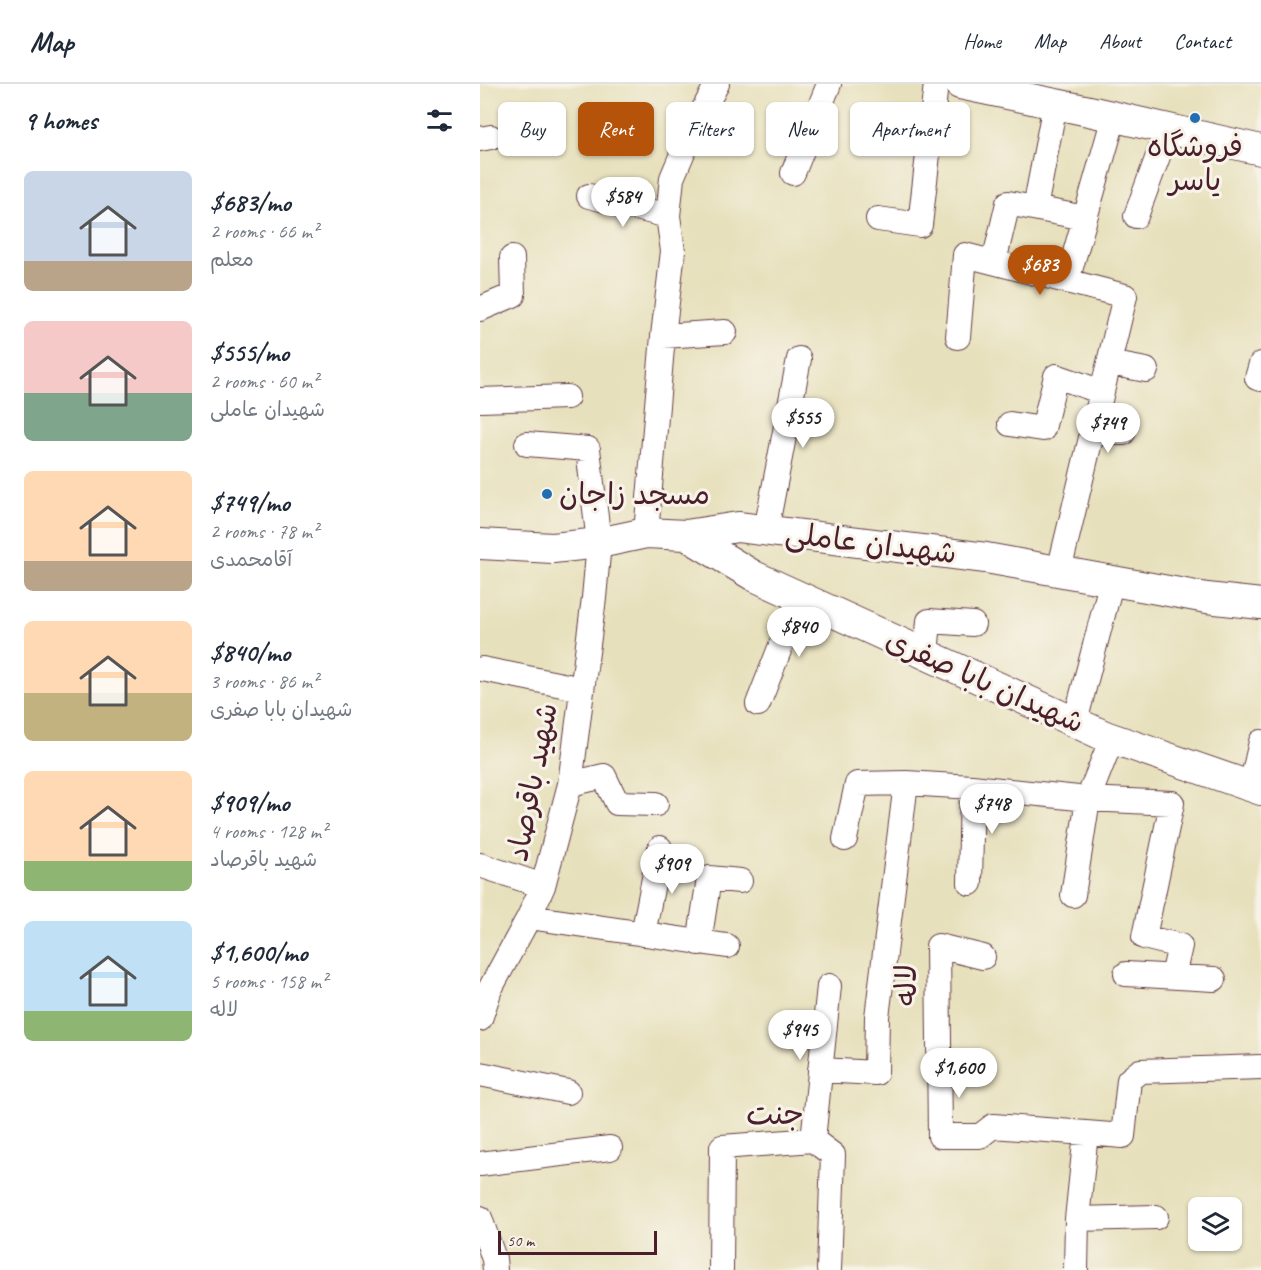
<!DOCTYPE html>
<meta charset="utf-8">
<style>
:root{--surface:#fff;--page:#f6f6f7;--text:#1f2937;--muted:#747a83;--line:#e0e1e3;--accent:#b45309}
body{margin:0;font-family:Caveat,"Playpen Sans Arabic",sans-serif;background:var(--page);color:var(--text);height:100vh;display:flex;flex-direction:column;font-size:22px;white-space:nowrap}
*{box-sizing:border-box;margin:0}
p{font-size:20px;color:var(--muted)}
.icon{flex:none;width:33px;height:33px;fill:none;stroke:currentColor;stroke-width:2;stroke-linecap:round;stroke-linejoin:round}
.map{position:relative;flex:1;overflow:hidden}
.sheet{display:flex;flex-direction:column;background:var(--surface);width:480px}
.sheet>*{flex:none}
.banner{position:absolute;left:18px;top:18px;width:570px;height:54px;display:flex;gap:12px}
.tools{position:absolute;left:708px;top:1113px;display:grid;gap:12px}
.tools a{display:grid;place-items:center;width:54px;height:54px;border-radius:9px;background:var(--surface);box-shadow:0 2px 4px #0004;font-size:30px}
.scale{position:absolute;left:18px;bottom:15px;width:159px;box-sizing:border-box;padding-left:6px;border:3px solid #4a1f2b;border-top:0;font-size:16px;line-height:21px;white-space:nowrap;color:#4a1f2b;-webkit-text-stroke:4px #f7f3e8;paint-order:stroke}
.price{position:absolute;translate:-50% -51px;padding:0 14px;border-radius:21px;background:#fff;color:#222;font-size:20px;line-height:39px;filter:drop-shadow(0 2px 3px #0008)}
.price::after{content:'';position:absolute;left:50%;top:36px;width:18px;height:14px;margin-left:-9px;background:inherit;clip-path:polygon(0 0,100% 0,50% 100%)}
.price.selected{background:var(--accent);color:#fff}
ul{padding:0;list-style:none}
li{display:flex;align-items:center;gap:18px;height:150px;padding:0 24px}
li span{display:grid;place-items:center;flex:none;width:168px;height:120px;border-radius:9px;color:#555}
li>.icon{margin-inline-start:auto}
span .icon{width:72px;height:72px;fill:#fffc;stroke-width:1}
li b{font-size:26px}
h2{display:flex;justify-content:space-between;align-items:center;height:72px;padding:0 24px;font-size:26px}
.tag{padding:0 21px;border-radius:9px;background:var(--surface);box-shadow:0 2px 4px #0004;font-size:21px;line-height:54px}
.tag.selected{background:var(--accent);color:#fff}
header{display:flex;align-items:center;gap:36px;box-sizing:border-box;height:84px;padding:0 30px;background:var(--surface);border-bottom:2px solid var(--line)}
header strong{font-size:28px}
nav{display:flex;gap:33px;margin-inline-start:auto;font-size:21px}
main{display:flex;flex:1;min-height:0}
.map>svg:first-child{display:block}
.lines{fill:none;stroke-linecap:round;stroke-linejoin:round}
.minor-casing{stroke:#623c41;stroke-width:26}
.tertiary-casing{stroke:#623c41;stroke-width:32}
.minor{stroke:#fff;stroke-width:24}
.tertiary{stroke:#fff;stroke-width:30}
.poi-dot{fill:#1f6fb2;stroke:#f7f3e8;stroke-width:2}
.labels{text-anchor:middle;stroke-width:6;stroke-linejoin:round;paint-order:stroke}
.poi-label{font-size:30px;fill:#4a1f2b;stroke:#f7f3e8}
.street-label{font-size:30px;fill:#4a1f2b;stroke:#f7f3e8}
</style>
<header>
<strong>Map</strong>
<nav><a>Home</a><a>Map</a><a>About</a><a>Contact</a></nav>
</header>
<main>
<section class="sheet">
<h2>9 homes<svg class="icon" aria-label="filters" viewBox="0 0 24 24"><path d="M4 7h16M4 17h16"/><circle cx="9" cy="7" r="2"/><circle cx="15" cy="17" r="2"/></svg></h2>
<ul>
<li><span style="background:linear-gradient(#c9d6e8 75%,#b9a48a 0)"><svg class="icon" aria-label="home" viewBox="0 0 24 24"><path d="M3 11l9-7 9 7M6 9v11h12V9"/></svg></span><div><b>$683/mo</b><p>2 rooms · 66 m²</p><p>معلم</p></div></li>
<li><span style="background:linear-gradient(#f6c9c9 60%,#7fa58c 0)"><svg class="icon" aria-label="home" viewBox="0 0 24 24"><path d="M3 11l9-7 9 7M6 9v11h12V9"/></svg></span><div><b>$555/mo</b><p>2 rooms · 60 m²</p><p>شهیدان عاملی</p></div></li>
<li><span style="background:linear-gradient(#ffd9b3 75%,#b9a48a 0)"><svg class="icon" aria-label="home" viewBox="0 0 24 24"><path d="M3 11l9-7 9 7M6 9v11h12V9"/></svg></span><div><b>$749/mo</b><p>2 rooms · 78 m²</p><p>آقامحمدی</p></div></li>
<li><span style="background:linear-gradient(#ffd9b3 60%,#c2b280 0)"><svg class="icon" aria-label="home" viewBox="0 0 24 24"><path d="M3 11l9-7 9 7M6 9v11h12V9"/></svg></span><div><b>$840/mo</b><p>3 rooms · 86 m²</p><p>شهیدان بابا صفری</p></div></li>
<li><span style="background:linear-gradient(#ffd9b3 75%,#8fb573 0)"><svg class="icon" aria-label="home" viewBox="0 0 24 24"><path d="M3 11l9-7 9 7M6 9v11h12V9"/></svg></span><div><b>$909/mo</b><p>4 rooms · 128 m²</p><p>شهید باقرصاد</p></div></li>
<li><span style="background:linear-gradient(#bfe0f5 75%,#8fb573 0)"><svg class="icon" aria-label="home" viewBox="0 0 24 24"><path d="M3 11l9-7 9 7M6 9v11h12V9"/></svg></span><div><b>$1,600/mo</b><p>5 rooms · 158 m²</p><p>لاله</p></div></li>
</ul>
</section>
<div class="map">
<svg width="781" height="1186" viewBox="0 0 781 1186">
<rect width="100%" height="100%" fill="#f7f3e8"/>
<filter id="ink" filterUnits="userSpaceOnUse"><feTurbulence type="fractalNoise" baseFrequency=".0167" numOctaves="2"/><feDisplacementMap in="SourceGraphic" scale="12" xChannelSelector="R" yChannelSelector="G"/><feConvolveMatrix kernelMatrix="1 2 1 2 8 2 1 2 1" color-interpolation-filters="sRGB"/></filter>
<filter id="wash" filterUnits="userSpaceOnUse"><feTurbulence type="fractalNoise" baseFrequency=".008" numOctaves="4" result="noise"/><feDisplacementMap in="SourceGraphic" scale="24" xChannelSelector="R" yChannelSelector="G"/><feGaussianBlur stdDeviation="1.35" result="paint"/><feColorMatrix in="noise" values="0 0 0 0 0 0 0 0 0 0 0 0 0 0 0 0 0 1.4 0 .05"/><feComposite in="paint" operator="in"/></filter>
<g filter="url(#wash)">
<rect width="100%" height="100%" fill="#e7e0bc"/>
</g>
<g filter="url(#ink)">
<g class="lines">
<g class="minor-casing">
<path id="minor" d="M0,55L11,53
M313,89L349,0
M109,112L188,132
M555,124L575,20
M656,132L688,45
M398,135L440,141L456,0
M514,178L528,119L605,134
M587,197L634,33
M0,225L33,211L32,174
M183,252L245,248
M478,253L485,171L645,212L579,487
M629,279L666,286
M781,280L777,294L781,295
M0,316L87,313
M530,340L563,345L576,292L622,308
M612,349H643
M286,446L319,275
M166,449L183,252L193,167L188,132L192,94L211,49L237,0
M446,571L449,537L493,540
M2,585L102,605
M278,620L320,513
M595,638L632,496
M90,700L124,692L137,719L176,720
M771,702L781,658
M365,755L377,700L426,699
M0,781L63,802
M490,799L492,703
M593,811L608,715L632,654
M49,833L247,862
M163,850L180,764
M219,859L229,794L260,797
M503,873L458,862L460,1052H500L513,1042L606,1049
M646,890L734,895
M0,935L10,905L49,833L63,802L90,700L114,514L119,459L108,365L47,360
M340,986L396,989L397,933L426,699L492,703L608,715L692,719L664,853L700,862L693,892
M0,990L88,1008
M333,1056L349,902
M0,1080L130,1064
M0,1134L14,1175L15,1186
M597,1135L676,1133
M241,1186L242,1063L333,1056L353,1071L349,1186
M596,1186L597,1135L606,1049L643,1052L649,996L660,987L781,983"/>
</g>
<g class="tertiary-casing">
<path id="tertiary" d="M480,0L609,27L781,66
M206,451L274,492L625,652L781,706
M0,460L73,464L119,459L166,449L206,451L258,443L506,474L727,514L781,520"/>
</g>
<use href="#minor" class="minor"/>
<use href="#tertiary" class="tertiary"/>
</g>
</g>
<g class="poi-dot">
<circle cx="715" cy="34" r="6"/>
<circle cx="67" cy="410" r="6"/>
</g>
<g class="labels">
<g class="poi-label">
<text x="715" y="72">فروشگاه<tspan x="715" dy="34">یاسر</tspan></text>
<text x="79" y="420" text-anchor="start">مسجد زاجان</text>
</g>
<g class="street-label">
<text transform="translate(391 459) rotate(7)" y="10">شهیدان عاملی</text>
<text transform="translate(505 597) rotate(24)" y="10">شهیدان بابا صفری</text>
<text transform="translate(52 698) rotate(-79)" y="10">شهید باقرصاد</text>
<text transform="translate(426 901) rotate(-90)" y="10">لاله</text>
<text transform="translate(295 1030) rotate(-1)" y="10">جنت</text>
</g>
</g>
</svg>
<div class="tools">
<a><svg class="icon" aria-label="layers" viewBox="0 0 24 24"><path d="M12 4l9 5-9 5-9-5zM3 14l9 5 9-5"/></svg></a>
</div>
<div class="scale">50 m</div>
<b class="price" style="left:143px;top:144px">$584</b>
<b class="price selected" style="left:560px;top:212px">$683</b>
<b class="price" style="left:323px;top:365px">$555</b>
<b class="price" style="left:628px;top:370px">$749</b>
<b class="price" style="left:319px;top:574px">$840</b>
<b class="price" style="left:512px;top:751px">$748</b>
<b class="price" style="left:192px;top:811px">$909</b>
<b class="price" style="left:320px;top:977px">$945</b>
<b class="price" style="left:479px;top:1015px">$1,600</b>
<div class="banner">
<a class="tag">Buy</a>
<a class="tag selected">Rent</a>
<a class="tag">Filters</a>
<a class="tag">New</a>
<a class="tag">Apartment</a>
</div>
</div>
</main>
